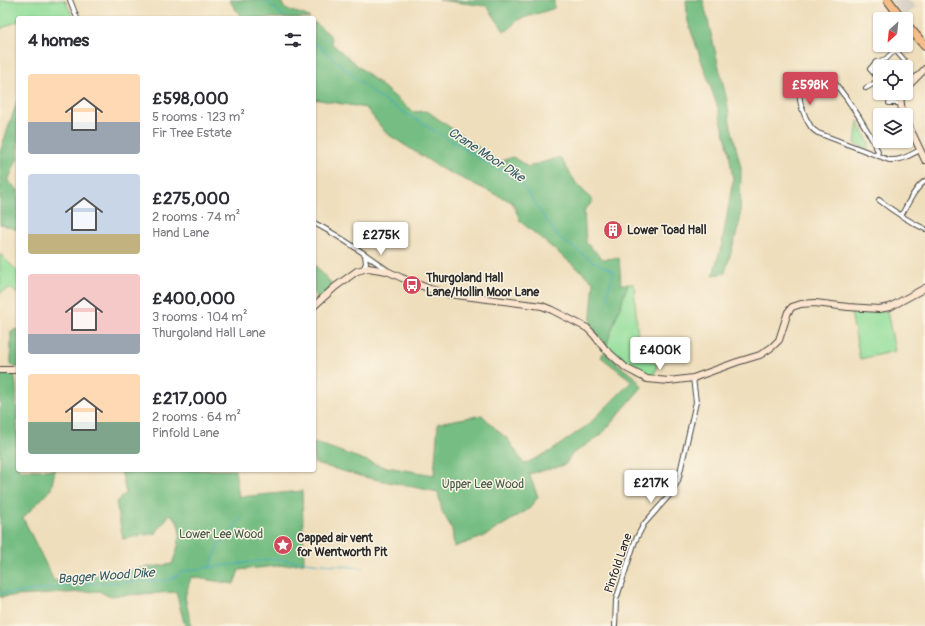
<!DOCTYPE html>
<meta charset="utf-8">
<style>
:root{--surface:#fff;--page:#f7f7f7;--text:#2b2b33;--muted:#7c7c81;--accent:#d1495b}
body{margin:0;font-family:Pangolin,sans-serif;background:var(--page);color:var(--text);height:100vh;display:flex;flex-direction:column;font-size:15px;white-space:nowrap}
*{box-sizing:border-box;margin:0}
p{font-size:13px;color:var(--muted)}
.icon{flex:none;width:22px;height:22px;fill:none;stroke:currentColor;stroke-width:2;stroke-linecap:round;stroke-linejoin:round}
.map{position:relative;flex:1;overflow:hidden}
.side{position:absolute;left:16px;top:16px;width:300px;height:456px;display:flex;flex-direction:column;background:var(--surface);border-radius:4px;box-shadow:0 1px 3px #0004}
.side>*{flex:none}
.needle{width:26px;rotate:207deg}
.tools{position:absolute;left:873px;top:12px;display:grid;gap:8px}
.tools a{display:grid;place-items:center;width:40px;height:40px;border-radius:4px;background:var(--surface);box-shadow:0 1px 3px #0004;font-size:20px}
.price{position:absolute;translate:-50% -34px;padding:0 9px;border-radius:4px;background:#fff;color:#222;font-size:13px;line-height:26px;filter:drop-shadow(0 1px 2px #0008)}
.price::after{content:'';position:absolute;left:50%;top:24px;width:12px;height:9px;margin-left:-6px;background:inherit;clip-path:polygon(0 0,100% 0,50% 100%)}
.price.active{background:var(--accent);color:#fff}
ul{padding:0;list-style:none}
li{display:flex;align-items:center;gap:12px;height:100px;padding:0 12px}
li span{display:grid;place-items:center;flex:none;width:112px;height:80px;border-radius:4px;color:#555}
li>.icon{margin-inline-start:auto}
span .icon{width:48px;height:48px;fill:#fffc;stroke-width:1}
li b{font-size:17px}
h2{display:flex;justify-content:space-between;align-items:center;height:48px;padding:0 12px;font-size:17px}
.map>svg:first-child{display:block}
.industrial{fill:#cbc3b8}
.green{fill:#92de9a;stroke:#5e8462}
.forest{fill:#75bd82;stroke:#507456}
.lines{fill:none;stroke-linecap:round;stroke-linejoin:round}
.stream{stroke:#44a9c4;stroke-width:1}
.street-casing{stroke:#484641;stroke-width:6}
.secondary-casing{stroke:#484641;stroke-width:8}
.highway-casing{stroke:#484641;stroke-width:10}
.street{stroke:#fff;stroke-width:4}
.secondary{stroke:#fce5cf;stroke-width:6}
.highway{stroke:#f7bd88;stroke-width:8}
.labels{text-anchor:middle;stroke-width:3;stroke-linejoin:round;paint-order:stroke}
.poi-label{font-size:12px;font-weight:bold;fill:#2b2b2b;stroke:#fcf5e5;text-anchor:start}
.park-label{font-size:12px;fill:#455847;stroke:#fcf5e5}
.street-label{font-size:12px;fill:#2b2b2b;stroke:#fcf5e5}
.water-label{font-size:13px;font-style:italic;fill:#355d68;stroke:#fcf5e5}
</style>
<div class="map">
<svg width="925" height="626" viewBox="0 0 925 626">
<rect width="100%" height="100%" fill="#fcf5e5"/>
<filter id="ink" filterUnits="userSpaceOnUse"><feTurbulence type="fractalNoise" baseFrequency=".025" numOctaves="2"/><feDisplacementMap in="SourceGraphic" scale="8" xChannelSelector="R" yChannelSelector="G"/><feConvolveMatrix kernelMatrix="1 2 1 2 8 2 1 2 1" color-interpolation-filters="sRGB"/></filter>
<filter id="wash" filterUnits="userSpaceOnUse"><feTurbulence type="fractalNoise" baseFrequency=".012" numOctaves="4" result="noise"/><feDisplacementMap in="SourceGraphic" scale="16" xChannelSelector="R" yChannelSelector="G"/><feGaussianBlur stdDeviation="0.9" result="paint"/><feColorMatrix in="noise" values="0 0 0 0 0 0 0 0 0 0 0 0 0 0 0 0 0 1.4 0 .05"/><feComposite in="paint" operator="in"/></filter>
<g filter="url(#wash)">
<rect width="100%" height="100%" fill="#eedebc"/>
<path class="industrial" d="M890,0H909L916,7L904,18Z"/>
<path class="green" d="M0,0H65L73,18H18V21L0,29Z
M858,121L869,143L868,149L855,144Z
M0,254L18,272V294L10,288L0,293Z
M628,284H634L639,356L657,364L654,376C632,373 621,361 606,346Z
M887,311L895,351L860,359L851,312H870Z"/>
<path class="forest" d="M229,0H281C282,2 282,4 283,6C287,13 303,12 310,18H242Z
M439,0H554V8L552,9L517,20L508,30L504,31L487,6Z
M686,0H703L727,101L730,122L741,168L740,221L725,273L713,275L722,244L733,180L729,151L718,108L688,22Z
M314,22L330,35L332,44L413,112L427,111L499,162L513,157L528,167L560,157L576,183L593,201L584,211L586,243L603,259L619,258L621,284H628L606,346L590,326L594,282L521,222L512,202L442,169L386,133L366,108L314,99Z
M18,99V157L8,181L18,190V230L0,224V152Z
M314,264L333,285L319,299L314,294Z
M18,329V368L11,365V331Z
M604,352L625,370L634,376L642,387L601,435L572,454L565,465L529,474L538,497L529,509L483,537L454,547L452,529L442,511L438,492L364,477L314,463V442L381,466L434,475L438,423L482,415L499,432L507,438L524,464L551,451L589,424L632,381L601,357Z
M14,372L16,386L18,470H55L51,489L23,518L54,581L172,564C176,553 183,536 178,524C177,520 173,517 170,514L156,533L123,539L116,502L126,493L121,470H235L239,497L302,491L304,563L239,570L234,584L191,577L185,597L191,626H185L176,592L108,596L99,591L0,597V373Z"/>
<g class="lines">
<path class="stream" d="M265,0L286,18
M314,42L377,96L521,183L557,236L592,261L614,271L610,282L607,297L611,302
M210,567L212,561L221,542L242,518
M0,593L21,592L94,583L170,580L183,571L274,559L363,568"/>
</g>
</g>
<g filter="url(#ink)">
<g class="lines">
<g class="street-casing">
<path id="street" d="M70,0L77,18
M891,45L904,60
M866,88L873,84L879,79L870,69L876,62L886,59L895,50
M889,103H900
M877,155L878,151C866,126 851,103 834,82C827,78 820,77 813,80C809,81 805,82 802,86C795,96 805,118 811,127C813,130 815,131 818,133L889,160C901,161 910,155 920,150
M879,200C893,211 908,221 925,229
M901,216C908,204 914,189 925,181
M314,223C340,236 364,253 387,270
M363,270L366,263L365,255
M615,626L616,600L635,541L644,524L668,497L678,481L696,402L693,378"/>
</g>
<g class="secondary-casing">
<path id="secondary" d="M906,88L925,69
M902,93C899,101 901,108 904,115
M906,120L925,160
M314,306L335,287L357,271L368,268L387,271L402,278L430,289L448,294L542,306L552,310L587,328L594,335L605,349L626,368L647,379L669,381L693,378L737,362L760,355L772,347L779,340L788,312L792,307L801,304L815,303L848,307L879,309L890,307L925,288
M0,370H18"/>
</g>
<g class="highway-casing">
<path id="highway" d="M888,0L902,19
M906,24L925,46"/>
</g>
<use href="#street" class="street"/>
<use href="#secondary" class="secondary"/>
<use href="#highway" class="highway"/>
</g>
</g>
<defs>
<g id="building-disc" transform="scale(1)"><circle r="9.5" fill="#d1495b" stroke="#fcf5e5"/><path d="M-4-6H4V6H1V3H-1V6H-4ZM-2.5-4.3h1.7v1.8h-1.7ZM.8-4.3h1.7v1.8H.8ZM-2.5-1h1.7V.8h-1.7ZM.8-1h1.7V.8H.8Z" fill="#fff"/></g>
<g id="bus-disc" transform="scale(1)"><circle r="9.5" fill="#d1495b" stroke="#fcf5e5"/><path d="M-5-6H5V4H4V6H2V4H-2V6H-4V4H-5ZM-3.5-4V0h7V-4ZM-3.5 1.2v1.5H-2V1.2ZM2 1.2v1.5H3.5V1.2Z" fill="#fff"/></g>
<g id="sight-disc" transform="scale(1)"><circle r="9.5" fill="#d1495b" stroke="#fcf5e5"/><path d="M0-6L1.8-2.2L6-1.7L2.9 1.2L3.7 5.4L0 3.3L-3.7 5.4L-2.9 1.2L-6-1.7L-1.8-2.2Z" fill="#fff"/></g>
</defs>
<g fill-rule="evenodd">
<use href="#building-disc" x="613" y="230"/>
<use href="#bus-disc" x="412" y="285"/>
<use href="#sight-disc" x="283" y="545"/>
</g>
<g class="labels">
<g class="poi-label">
<text x="627" y="234">Lower Toad Hall</text>
<text x="426" y="282">Thurgoland Hall<tspan x="426" dy="14">Lane/Hollin Moor Lane</tspan></text>
<text x="297" y="542">Capped air vent<tspan x="297" dy="14">for Wentworth Pit</tspan></text>
</g>
<g class="park-label">
<text x="483" y="488">Upper Lee Wood</text>
<text x="221" y="538">Lower Lee Wood</text>
</g>
<g class="street-label">
<text transform="translate(618 563) rotate(-71)" y="4">Pinfold Lane</text>
</g>
<g class="water-label">
<text transform="translate(487 154) rotate(33)" y="5">Crane Moor Dike</text>
<text transform="translate(106 575) rotate(-4)" y="5">Bagger Wood Dike</text>
</g>
</g>
</svg>
<div class="tools">
<a><svg class="needle" viewBox="-14 -14 28 28"><path d="M0-13l5 13h-10z" fill="#e53935"/><path d="M0 13l5-13h-10z" fill="#7c7c81"/></svg></a>
<a><svg class="icon" aria-label="locate" viewBox="0 0 24 24"><circle cx="12" cy="12" r="6"/><path d="M12 2v4M12 18v4M2 12h4M18 12h4"/></svg></a>
<a><svg class="icon" aria-label="layers" viewBox="0 0 24 24"><path d="M12 4l9 5-9 5-9-5zM3 14l9 5 9-5"/></svg></a>
</div>
<b class="price active" style="left:810px;top:106px">£598K</b>
<b class="price" style="left:381px;top:256px">£275K</b>
<b class="price" style="left:660px;top:371px">£400K</b>
<b class="price" style="left:651px;top:504px">£217K</b>
<section class="side">
<h2>4 homes<svg class="icon" aria-label="filters" viewBox="0 0 24 24"><path d="M4 7h16M4 17h16"/><circle cx="9" cy="7" r="2"/><circle cx="15" cy="17" r="2"/></svg></h2>
<ul>
<li><span style="background:linear-gradient(#ffd9b3 60%,#9aa5b1 0)"><svg class="icon" aria-label="home" viewBox="0 0 24 24"><path d="M3 11l9-7 9 7M6 9v11h12V9"/></svg></span><div><b>£598,000</b><p>5 rooms · 123 m²</p><p>Fir Tree Estate</p></div></li>
<li><span style="background:linear-gradient(#c9d6e8 75%,#c2b280 0)"><svg class="icon" aria-label="home" viewBox="0 0 24 24"><path d="M3 11l9-7 9 7M6 9v11h12V9"/></svg></span><div><b>£275,000</b><p>2 rooms · 74 m²</p><p>Hand Lane</p></div></li>
<li><span style="background:linear-gradient(#f6c9c9 75%,#9aa5b1 0)"><svg class="icon" aria-label="home" viewBox="0 0 24 24"><path d="M3 11l9-7 9 7M6 9v11h12V9"/></svg></span><div><b>£400,000</b><p>3 rooms · 104 m²</p><p>Thurgoland Hall Lane</p></div></li>
<li><span style="background:linear-gradient(#ffd9b3 60%,#7fa58c 0)"><svg class="icon" aria-label="home" viewBox="0 0 24 24"><path d="M3 11l9-7 9 7M6 9v11h12V9"/></svg></span><div><b>£217,000</b><p>2 rooms · 64 m²</p><p>Pinfold Lane</p></div></li>
</ul>
</section>
</div>
